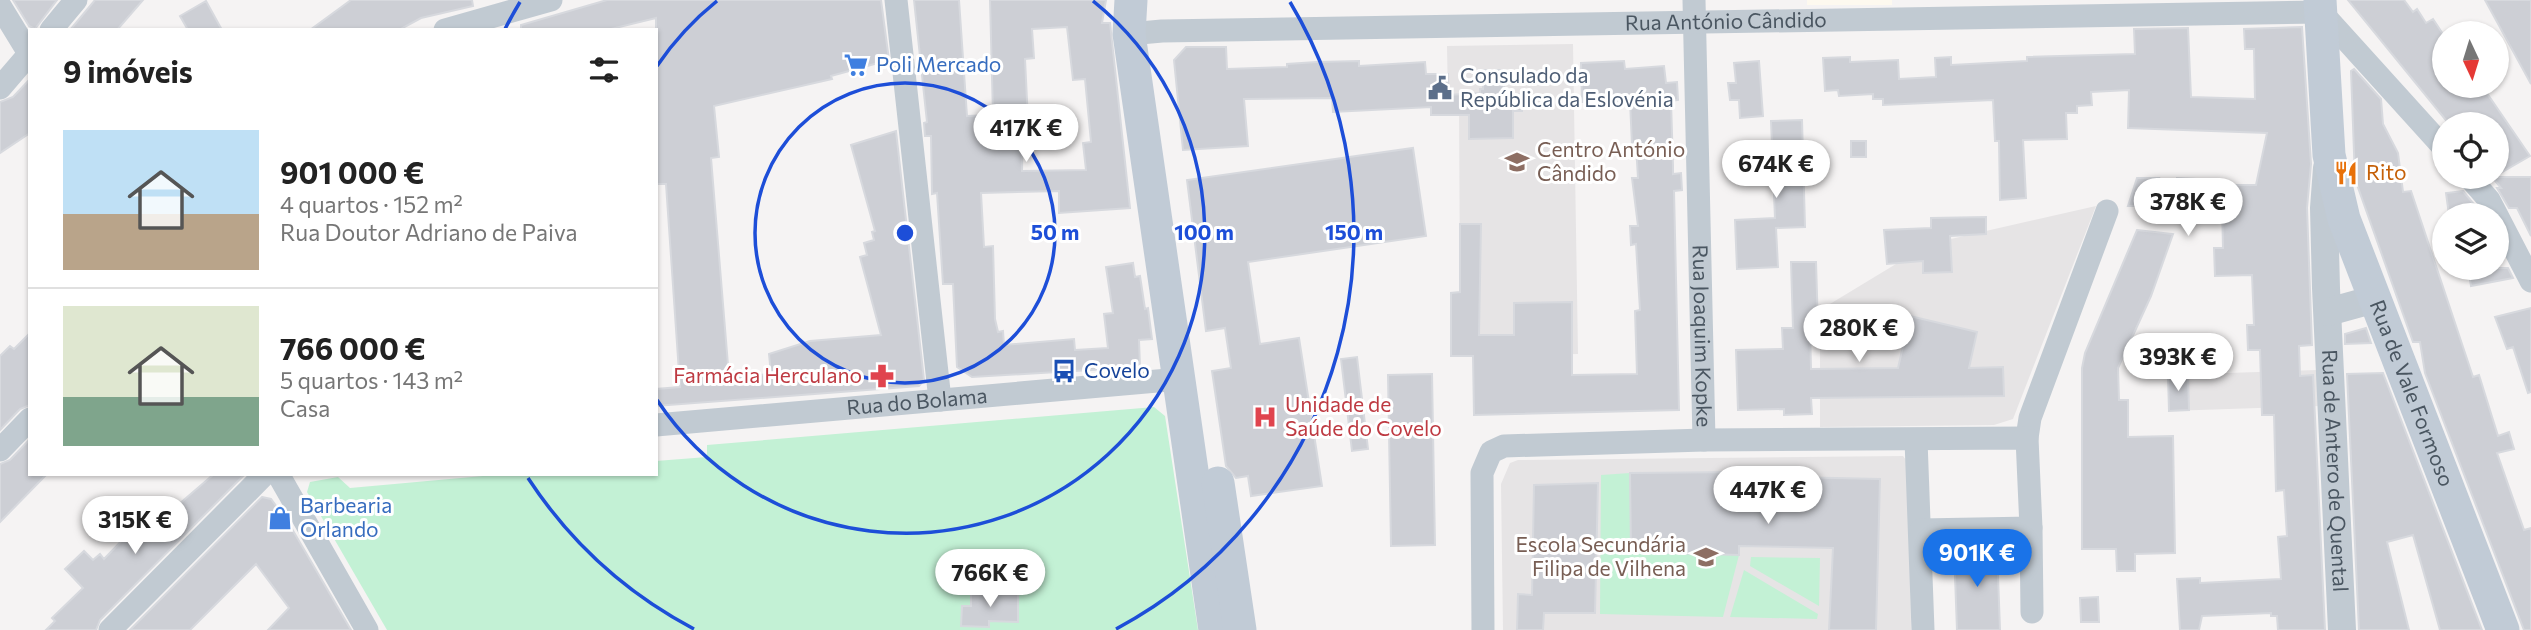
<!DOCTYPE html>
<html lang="pt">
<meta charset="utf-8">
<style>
:root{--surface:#fff;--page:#f6f6f6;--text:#222;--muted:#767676;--line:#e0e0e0;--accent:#1a73e8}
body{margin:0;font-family:Commissioner,sans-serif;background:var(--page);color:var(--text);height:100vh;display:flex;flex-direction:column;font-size:26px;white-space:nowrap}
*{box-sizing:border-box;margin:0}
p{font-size:23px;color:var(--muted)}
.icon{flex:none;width:38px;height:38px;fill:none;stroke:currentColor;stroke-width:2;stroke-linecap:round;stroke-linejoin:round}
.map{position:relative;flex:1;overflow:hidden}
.details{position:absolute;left:28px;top:28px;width:630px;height:448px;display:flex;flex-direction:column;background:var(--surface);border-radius:0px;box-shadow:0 2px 5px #0004}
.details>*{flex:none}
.needle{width:46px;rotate:176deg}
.tools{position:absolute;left:2432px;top:21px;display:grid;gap:14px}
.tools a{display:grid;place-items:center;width:77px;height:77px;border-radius:50%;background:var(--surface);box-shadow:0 2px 5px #0004;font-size:35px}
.price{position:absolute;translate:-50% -60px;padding:0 16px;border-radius:24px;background:#fff;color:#222;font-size:23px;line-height:46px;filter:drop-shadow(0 2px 4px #0008)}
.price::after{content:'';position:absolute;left:50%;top:42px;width:21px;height:16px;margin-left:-10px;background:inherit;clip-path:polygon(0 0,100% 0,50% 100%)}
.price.selected{background:var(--accent);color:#fff}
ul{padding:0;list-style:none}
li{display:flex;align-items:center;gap:21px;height:175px;padding:0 35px}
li+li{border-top:2px solid var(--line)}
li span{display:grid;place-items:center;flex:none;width:196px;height:140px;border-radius:0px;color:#555}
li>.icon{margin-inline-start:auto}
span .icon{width:84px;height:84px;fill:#fffc;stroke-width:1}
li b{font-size:30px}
h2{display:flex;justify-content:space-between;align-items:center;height:84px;padding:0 35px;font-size:30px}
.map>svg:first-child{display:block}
.commercial{fill:#fdf9ef}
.education{fill:#e6e4e5}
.green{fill:#c3f1d5}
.building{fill:#cdcfd5;stroke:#d7d9de;stroke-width:2;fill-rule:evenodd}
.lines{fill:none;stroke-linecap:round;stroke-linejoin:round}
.minor{stroke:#c1cad2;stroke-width:23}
.tertiary{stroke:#c1cad2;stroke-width:28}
.secondary{stroke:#c1cbd6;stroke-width:33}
.ring{fill:none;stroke:#1d4ed8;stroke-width:3.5}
.labels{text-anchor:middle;stroke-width:6;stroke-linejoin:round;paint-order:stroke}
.street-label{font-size:21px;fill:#4a5661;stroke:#fff}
.shop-label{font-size:21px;fill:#366cbe;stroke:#fff;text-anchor:start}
.service-label{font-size:21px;fill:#4e5e75;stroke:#fff;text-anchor:start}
.education-label{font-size:21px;fill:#785e54;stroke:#fff;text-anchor:start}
.food-label{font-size:21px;fill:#c56008;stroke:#fff;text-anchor:start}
.transit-label{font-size:21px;fill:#164399;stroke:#fff;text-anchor:start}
.health-label{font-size:21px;fill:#be3a42;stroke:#fff;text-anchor:end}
.centre{fill:#1d4ed8;stroke:#fff;stroke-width:3.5}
.ring-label{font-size:21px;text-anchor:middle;font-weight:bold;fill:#1d4ed8;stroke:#fff;stroke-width:6;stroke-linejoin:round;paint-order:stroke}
</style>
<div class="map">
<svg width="2531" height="630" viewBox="0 0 2531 630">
<rect width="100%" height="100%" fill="#f5f3f3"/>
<path class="commercial" d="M1807,0H1892V5H1807Z"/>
<path class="education" d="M1573,44L1578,354L1451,356V293L1460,292L1459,102L1448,101L1447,46Z
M2096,206L2013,419L1994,425L1820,427V310L1929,244Z
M2317,370L2319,406L2169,411L2168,375Z
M1903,456L1909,464L1911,630H1503L1501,484L1510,463L1518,460Z"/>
<path class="green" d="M1154,407L1165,416L1198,630H387L307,492L310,482L338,477L350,488L505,474H656V461L707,457V445Z
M1630,473L1631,552L1739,555L1723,617L1600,614L1601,475Z
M1751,557L1820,558L1819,606L1750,566Z
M1744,570L1818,614L1817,619L1730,617Z"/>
<path class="building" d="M13,0H57L35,29L29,26Z
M95,0H143L117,30H70Z
M351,0H472L473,6L421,18L399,30H310Z
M607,0H881L889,60L831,76L832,79L714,106L719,157L711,158L729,377L771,374L769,354L810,341L881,335L860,257L867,255L864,243L874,240L872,232L875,231L851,145L896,131L924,380L919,386L656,406V389L680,387L666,184H656V18L607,30H521V25Z
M914,0H959L967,116L993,115L990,0H1106L1102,23H1110L1130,208L1059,213V191L981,193L984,247L993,246L995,319L998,332L1003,331L1004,345L1074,339L1075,350L1108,348L1104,314L1113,313L1106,267L1133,263L1135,277L1140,276L1145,309L1148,308L1152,339L1139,340L1140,367L972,377L957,367L953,284H943L937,193L932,194L931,136H925L924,123L927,122ZM1067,27L1073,80L1085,79L1091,142L1083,143L1086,170L1022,171L1023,121H1028L1025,59L1034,58L1032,29Z
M2348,0H2404L2413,12L2417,9L2426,23L2433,19L2445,37V86H2482L2530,156L2497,175V124H2449Z
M2485,0H2531V84Z
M206,1L222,30H188L180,16Z
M2302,27L2311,164L2307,208L2312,345L2299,346L2300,376L2313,375L2325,630H2278L2277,616H2271V613L2202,616L2199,630H2180L2177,579L2200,578V583L2281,579L2278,537L2287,536L2284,490L2276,491L2274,415H2262L2260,350H2248L2247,325H2254L2252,275L2215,276L2214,248H2223L2222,206H2176L2177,178L2196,179L2195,185H2256L2267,133L2128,128L2129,90L2091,92L2092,105L2077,106V113H2066L2067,139L2023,140L2026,198L2000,200L1999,141H1995L1993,100L1883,105V99H1873V94L1839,96L1838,90L1825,91L1823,58L1850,57V62L1898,60L1899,79L1936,77L1935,58L1951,57V65L2027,61V57L2135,54L2134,29L2188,28L2191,97L2255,99L2254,49H2245L2244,29Z
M1186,47H1226L1227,69L1287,67V64L1317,62L1359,61V66L1425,62L1426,74H1448V95L1480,93V89H1483V70H1504V94H1522V111H1513V138L1469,139V115H1431V107L1333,112L1332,98L1244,99L1248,146L1183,150L1174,60Z
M1624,61L1625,69L1664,66L1666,83L1677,82L1678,100L1671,101L1673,166V174L1681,173L1682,190L1674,191L1679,410L1474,415L1473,356H1451V293L1460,292V224H1481L1479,335H1514V303L1572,302V375L1637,374L1635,311L1640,310L1636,244L1631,245L1630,226H1638L1632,178H1638L1636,145H1632L1630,101L1582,102L1581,63Z
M1759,61L1763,116L1740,118L1739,100H1730L1728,83H1736L1734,63Z
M2354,69L2381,99L2383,124L2398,153L2403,192L2411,191L2473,377L2479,375L2498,436L2509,432L2514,449L2497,453L2524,530L2531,528V630H2524L2425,373L2420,342H2413L2355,179L2351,71Z
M30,79V133L0,153V102L13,97Z
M1802,120L1805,227L1776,228L1778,267L1737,269L1735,220L1775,218L1771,121Z
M1851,141H1866V157H1851Z
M1413,148L1426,236L1248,262L1260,344L1299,338L1322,486L1251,496L1248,476L1236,478L1226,466L1212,371L1231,368L1225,328L1206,331L1187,180Z
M2492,177H2531V236L2517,208H2509L2497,188H2501Z
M2137,178H2159L2149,206H2128Z
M2463,191L2477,208L2481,215H2449L2446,193Z
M1986,217V234L1950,236L1952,272L1923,273V261L1887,264L1884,230L1931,228V218Z
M2137,230L2173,234L2151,296L2118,368L2119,400H2128V437L2173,436L2175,553L2135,554V571H2117L2116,549H2082V368L2085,353Z
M1791,262H1816L1818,327H1810L1811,369L1898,368L1910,316L1977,332L1969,368L2003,367L2004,396L1811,398L1812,414L1784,415V409L1738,410L1736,350L1783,349L1782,328H1793Z
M2468,268H2508L2513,278L2471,286Z
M2531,308V392L2528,393L2513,347L2507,349L2495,317Z
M2366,328L2371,343L2345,344V334Z
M30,333V405L20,409L0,430V356L10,346L14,349Z
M1357,357L1368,449L1352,451L1341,359Z
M2383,373L2482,630H2440L2413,535L2387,542L2409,630H2359L2347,374Z
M1432,374L1435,545L1391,546L1388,375Z
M2188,374L2189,410L2169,411L2168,375Z
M30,439V474H47L0,522V464L10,460Z
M1740,472V476L1880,479L1876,630H1829L1833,548L1739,546V555L1631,552L1630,473Z
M214,474H245L100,620L96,630H46L55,621L52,618L83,588L65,569L84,551L93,560L100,554L104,559L161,500L171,511Z
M1598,483L1595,613H1544L1543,630H1517L1518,594L1532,595L1534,485Z
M262,497L271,499L288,522L351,630H268L289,608L256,564L190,630H130Z
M1997,548L2000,630H1957L1954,549Z
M971,592L1018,593V622L989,621V627L961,626L962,606H971Z
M2098,597L2099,622H2081L2080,598Z"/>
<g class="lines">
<g class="minor">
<path d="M896,0L940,400"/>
<path id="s1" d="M1694,0L1704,440"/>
<path d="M0,6L30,55"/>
<path d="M51,30L76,0"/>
<path d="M445,30L551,0"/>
<path id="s2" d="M1129,34L1162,31L2321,12L2445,149"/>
<path d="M0,88L30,53"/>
<path d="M2469,177L2489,200L2531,281"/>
<path id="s3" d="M656,425L1180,379"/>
<path d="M2027,438L2030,418L2107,211"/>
<path d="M1916,440L1923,630"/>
<path d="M0,450L30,419"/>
<path d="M278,474L367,630"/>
<path d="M2031,528L2032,612"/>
<path d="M110,630L265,474"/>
<path d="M1483,630L1482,473L1491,452L1504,446L1704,440L2027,438L2031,528L1921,530"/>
</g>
<g class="tertiary">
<path id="s4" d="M2327,168L2324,208L2326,288L2342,630"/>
<path d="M2328,312L2375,299"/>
</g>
<g class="secondary">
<path d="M1131,0L1129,34L1215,630"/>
<path id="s5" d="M2320,0L2329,155L2344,219L2503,630"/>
<path d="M1218,483L1240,630"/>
</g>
</g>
<g class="ring">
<circle cx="905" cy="233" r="150"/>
<path d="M657 66A299 299 0 0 1 717 1M1093 1A299 299 0 1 1 657 400"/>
<path d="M694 629A449 449 0 0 1 528 478M505 29A449 449 0 0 1 520 2M1290 2A449 449 0 0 1 1116 629"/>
</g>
<defs>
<g id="supermarket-bare" transform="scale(1.89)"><path d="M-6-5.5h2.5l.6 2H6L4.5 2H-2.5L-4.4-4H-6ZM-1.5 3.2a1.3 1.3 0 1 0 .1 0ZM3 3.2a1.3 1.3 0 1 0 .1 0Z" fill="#3f7fe0" stroke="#fff" stroke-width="2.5" paint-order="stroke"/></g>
<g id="civic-bare" transform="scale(1.89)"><path d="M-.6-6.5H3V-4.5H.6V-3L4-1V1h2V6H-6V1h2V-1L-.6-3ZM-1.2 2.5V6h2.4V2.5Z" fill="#5c6f8a" stroke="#fff" stroke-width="2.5" paint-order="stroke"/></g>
<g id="school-bare" transform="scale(1.89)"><path d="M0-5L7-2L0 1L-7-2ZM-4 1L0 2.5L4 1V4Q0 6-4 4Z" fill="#8d6e63" stroke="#fff" stroke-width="2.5" paint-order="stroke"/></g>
<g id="restaurant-bare" transform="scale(1.89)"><path d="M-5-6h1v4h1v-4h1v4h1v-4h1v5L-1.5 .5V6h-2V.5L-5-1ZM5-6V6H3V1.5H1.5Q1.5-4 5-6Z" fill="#e8710a" stroke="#fff" stroke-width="2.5" paint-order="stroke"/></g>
<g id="bus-bare" transform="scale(1.89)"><path d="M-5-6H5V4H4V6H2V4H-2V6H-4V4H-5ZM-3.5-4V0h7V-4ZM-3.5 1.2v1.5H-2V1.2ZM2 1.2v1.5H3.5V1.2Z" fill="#1a4fb4" stroke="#fff" stroke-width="2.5" paint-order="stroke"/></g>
<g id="pharmacy-bare" transform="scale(1.89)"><path d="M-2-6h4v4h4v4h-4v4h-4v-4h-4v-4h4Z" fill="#e0444e" stroke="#fff" stroke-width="2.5" paint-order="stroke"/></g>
<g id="hospital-bare" transform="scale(1.89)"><path d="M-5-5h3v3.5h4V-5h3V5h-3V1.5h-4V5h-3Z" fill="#e0444e" stroke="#fff" stroke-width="2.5" paint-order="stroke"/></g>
<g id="shop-bare" transform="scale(1.89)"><path d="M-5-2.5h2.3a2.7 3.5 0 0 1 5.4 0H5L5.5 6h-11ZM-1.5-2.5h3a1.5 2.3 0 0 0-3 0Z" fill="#3f7fe0" stroke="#fff" stroke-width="2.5" paint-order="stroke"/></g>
</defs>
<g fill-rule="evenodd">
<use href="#supermarket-bare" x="856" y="65"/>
<use href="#civic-bare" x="1440" y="88"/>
<use href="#school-bare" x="1517" y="162"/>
<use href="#restaurant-bare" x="2346" y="173"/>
<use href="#bus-bare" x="1064" y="371"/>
<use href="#pharmacy-bare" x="882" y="376"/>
<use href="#hospital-bare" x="1265" y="417"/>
<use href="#shop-bare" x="280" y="518"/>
<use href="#school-bare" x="1706" y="557"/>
</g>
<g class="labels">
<g class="street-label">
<text dy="7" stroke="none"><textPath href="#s2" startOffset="597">Rua António Cândido</textPath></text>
<text dy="7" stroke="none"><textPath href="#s1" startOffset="336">Rua Joaquim Kopke</textPath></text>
<text dy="7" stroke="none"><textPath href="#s5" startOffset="408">Rua de Vale Formoso</textPath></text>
<text dy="7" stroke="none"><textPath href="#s3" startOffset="262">Rua do Bolama</textPath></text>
<text dy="7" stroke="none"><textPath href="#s4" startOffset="303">Rua de Antero de Quental</textPath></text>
</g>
<g class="shop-label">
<text x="876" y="72">Poli Mercado</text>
<text x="300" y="513">Barbearia<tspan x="300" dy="24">Orlando</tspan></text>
</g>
<g class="service-label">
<text x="1460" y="83">Consulado da<tspan x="1460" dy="24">República da Eslovénia</tspan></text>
</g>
<g class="education-label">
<text x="1537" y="157">Centro António<tspan x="1537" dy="24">Cândido</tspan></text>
<text x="1686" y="552" text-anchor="end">Escola Secundária<tspan x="1686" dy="24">Filipa de Vilhena</tspan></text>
</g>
<g class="food-label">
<text x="2366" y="180">Rito</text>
</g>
<g class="transit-label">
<text x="1084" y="378">Covelo</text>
</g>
<g class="health-label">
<text x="862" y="383">Farmácia Herculano</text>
<text x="1285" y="412" text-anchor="start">Unidade de<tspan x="1285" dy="24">Saúde do Covelo</tspan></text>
</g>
</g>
<circle cx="905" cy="233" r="10" class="centre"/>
<g class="ring-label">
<text x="1055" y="240">50 m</text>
<text x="1204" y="240">100 m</text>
<text x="1354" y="240">150 m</text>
</g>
</svg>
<div class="tools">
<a><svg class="needle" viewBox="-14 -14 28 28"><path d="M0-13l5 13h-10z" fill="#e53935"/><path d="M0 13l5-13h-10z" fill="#767676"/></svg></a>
<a><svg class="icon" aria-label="locate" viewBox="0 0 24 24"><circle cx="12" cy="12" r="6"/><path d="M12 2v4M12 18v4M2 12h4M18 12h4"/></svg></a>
<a><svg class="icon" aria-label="layers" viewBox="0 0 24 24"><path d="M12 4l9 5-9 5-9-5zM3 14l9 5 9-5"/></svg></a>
</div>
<b class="price" style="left:1026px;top:164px">417K €</b>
<b class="price" style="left:1776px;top:200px">674K €</b>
<b class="price" style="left:2188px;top:238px">378K €</b>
<b class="price" style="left:1859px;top:364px">280K €</b>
<b class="price" style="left:2178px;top:393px">393K €</b>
<b class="price" style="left:1768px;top:526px">447K €</b>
<b class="price" style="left:135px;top:556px">315K €</b>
<b class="price selected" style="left:1977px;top:589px">901K €</b>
<b class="price" style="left:990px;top:609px">766K €</b>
<section class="details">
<h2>9 imóveis<svg class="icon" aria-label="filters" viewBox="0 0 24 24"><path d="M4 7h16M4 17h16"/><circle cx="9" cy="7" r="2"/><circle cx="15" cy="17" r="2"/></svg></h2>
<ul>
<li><span style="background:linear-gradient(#bfe0f5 60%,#b9a48a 0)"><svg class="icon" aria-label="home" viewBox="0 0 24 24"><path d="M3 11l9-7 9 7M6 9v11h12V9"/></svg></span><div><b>901 000 €</b><p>4 quartos · 152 m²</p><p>Rua Doutor Adriano de Paiva</p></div></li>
<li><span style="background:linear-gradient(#dfe7d0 65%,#7fa58c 0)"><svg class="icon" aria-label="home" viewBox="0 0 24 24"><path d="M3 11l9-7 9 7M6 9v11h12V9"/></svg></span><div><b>766 000 €</b><p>5 quartos · 143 m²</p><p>Casa</p></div></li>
</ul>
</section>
</div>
